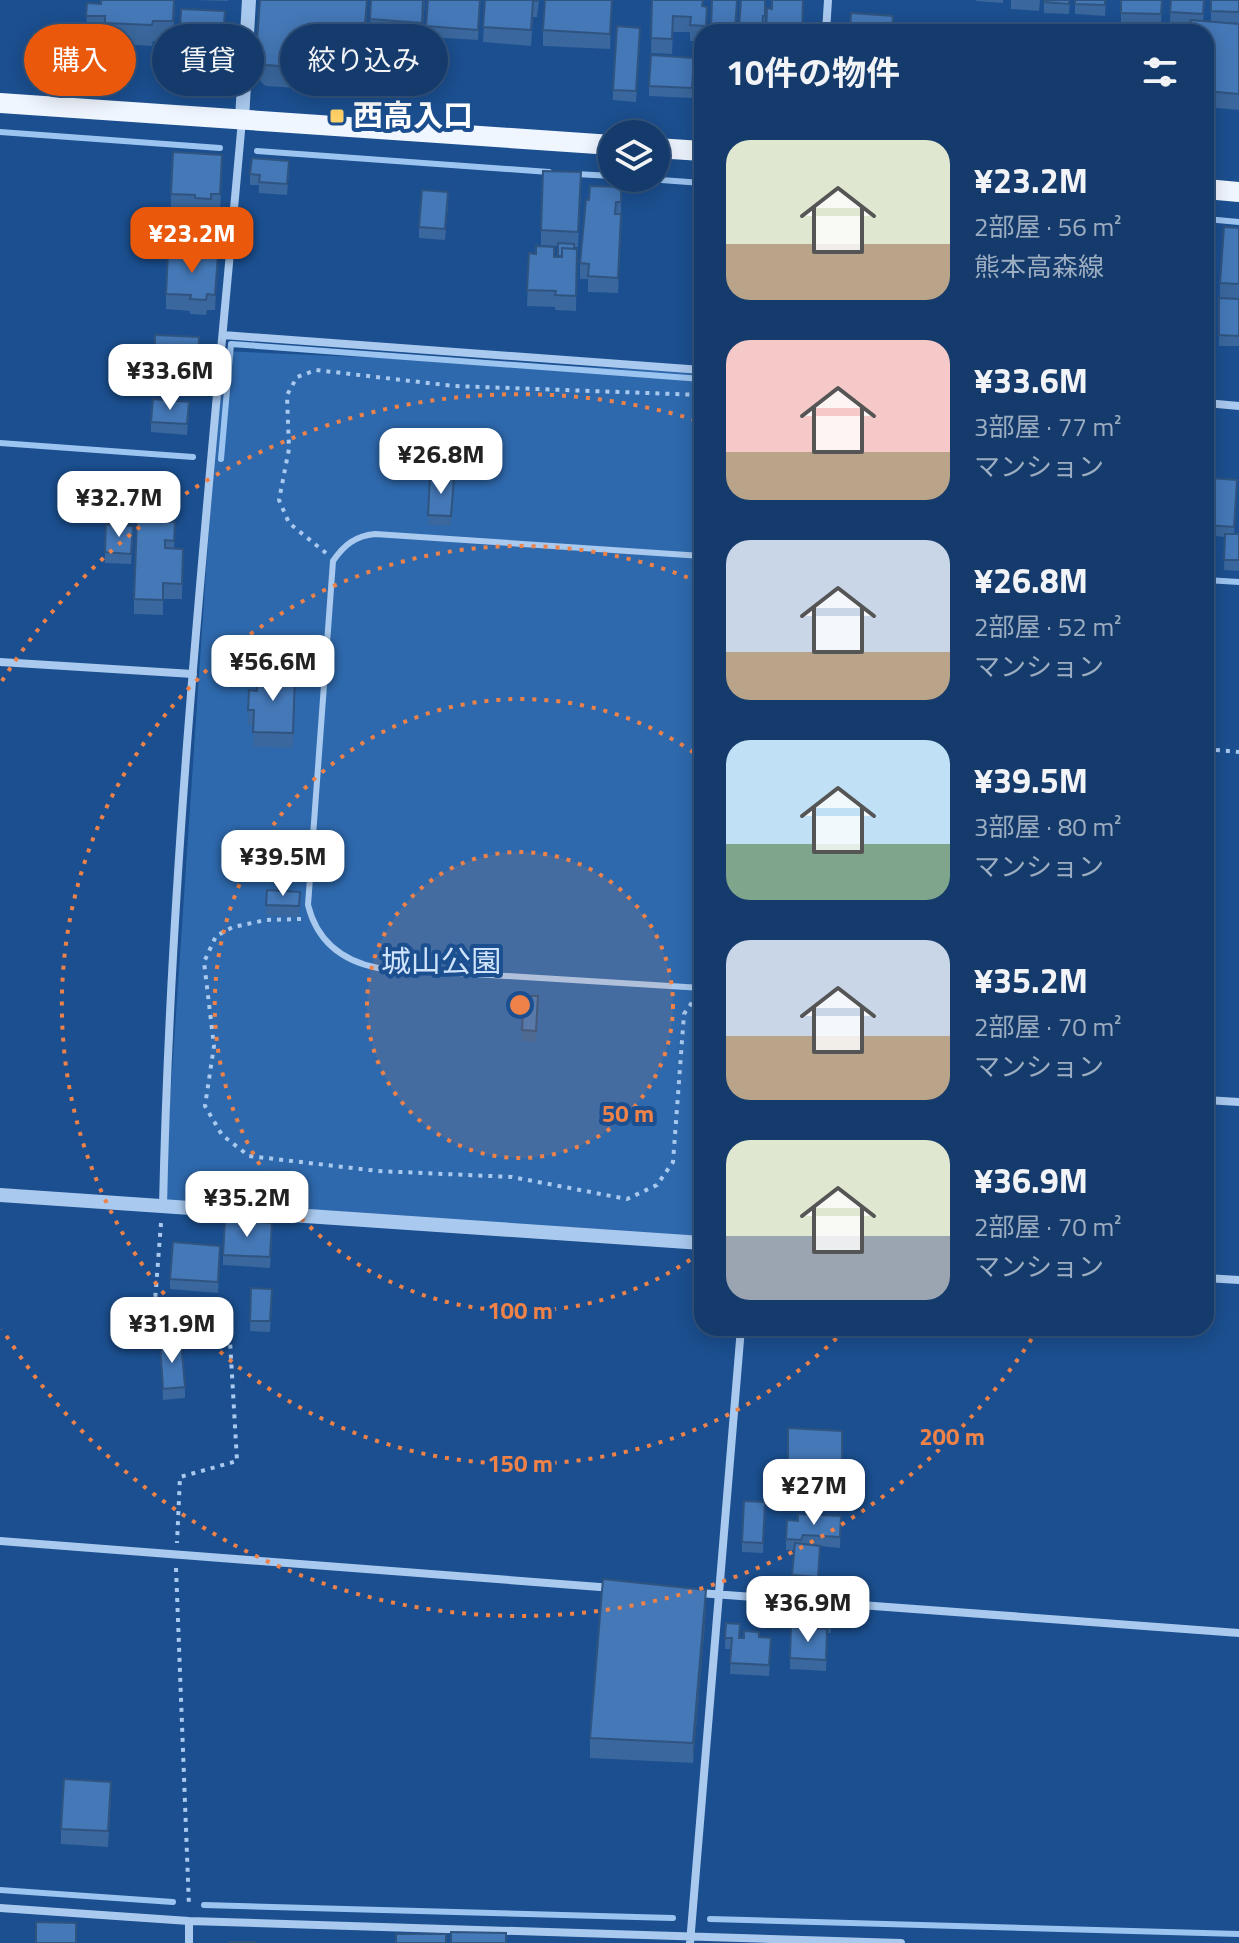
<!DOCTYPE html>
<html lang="ja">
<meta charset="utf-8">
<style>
:root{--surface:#143b6b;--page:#214673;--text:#f1f3f6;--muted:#9dadc1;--line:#33557e;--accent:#ea580c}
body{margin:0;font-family:"Titillium Web","Noto Sans JP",sans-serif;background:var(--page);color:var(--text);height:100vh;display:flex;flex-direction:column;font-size:30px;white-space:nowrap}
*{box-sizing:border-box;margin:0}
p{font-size:26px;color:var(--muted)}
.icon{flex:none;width:44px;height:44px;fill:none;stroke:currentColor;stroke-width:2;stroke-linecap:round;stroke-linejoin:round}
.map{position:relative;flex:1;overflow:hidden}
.side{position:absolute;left:694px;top:24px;width:520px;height:1312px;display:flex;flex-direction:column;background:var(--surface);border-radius:24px;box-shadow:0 4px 20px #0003,0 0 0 2px var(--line)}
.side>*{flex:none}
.guide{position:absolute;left:24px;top:24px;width:550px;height:72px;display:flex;gap:16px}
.fabs{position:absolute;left:598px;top:120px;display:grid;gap:16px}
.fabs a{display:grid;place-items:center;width:72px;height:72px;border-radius:50%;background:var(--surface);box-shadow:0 4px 20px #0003,0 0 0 2px var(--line);font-size:40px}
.price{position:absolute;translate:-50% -68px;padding:0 18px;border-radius:16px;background:#fff;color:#222;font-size:26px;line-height:52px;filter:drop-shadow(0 2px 4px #0008)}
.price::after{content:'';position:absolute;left:50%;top:48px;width:24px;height:18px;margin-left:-12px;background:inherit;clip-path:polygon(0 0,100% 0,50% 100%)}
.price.on{background:var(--accent);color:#fff}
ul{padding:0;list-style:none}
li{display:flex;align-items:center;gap:24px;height:200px;padding:0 32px}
li span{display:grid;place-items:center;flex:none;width:224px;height:160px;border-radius:24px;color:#555}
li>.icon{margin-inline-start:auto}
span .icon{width:96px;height:96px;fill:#fffc;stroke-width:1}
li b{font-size:34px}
h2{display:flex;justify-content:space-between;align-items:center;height:96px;padding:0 32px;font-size:34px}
.tag{padding:0 28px;border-radius:36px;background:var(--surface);box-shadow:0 4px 20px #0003,0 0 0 2px var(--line);font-size:28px;line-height:72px}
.tag.on{background:var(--accent);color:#fff}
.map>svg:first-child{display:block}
.green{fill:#2e69ad}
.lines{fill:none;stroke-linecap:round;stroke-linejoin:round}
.stream{stroke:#9cc4f0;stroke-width:6}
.path{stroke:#a9c9ee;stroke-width:4;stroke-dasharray:4 6;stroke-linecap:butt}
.service{stroke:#a9c9ee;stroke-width:6}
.minor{stroke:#a9c9ee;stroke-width:8}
.tertiary{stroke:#a9c9ee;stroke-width:14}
.primary{stroke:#f0f6ff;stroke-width:20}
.wall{fill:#3a679d}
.shaded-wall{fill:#305480}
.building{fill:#4478b7;stroke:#305480;stroke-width:2}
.ring{fill:none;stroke:#ee8249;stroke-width:4;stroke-dasharray:4 8}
.poi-dot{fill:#ffd166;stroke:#1b4f8f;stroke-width:3}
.labels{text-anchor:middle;stroke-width:8;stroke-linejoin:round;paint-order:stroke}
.poi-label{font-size:30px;font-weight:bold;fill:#fff;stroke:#1b4f8f;text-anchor:start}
.park-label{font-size:30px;fill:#cfe3fa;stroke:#1b4f8f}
.centre{fill:#ee8249;stroke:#1b4f8f;stroke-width:4}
.ring-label{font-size:24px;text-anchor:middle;font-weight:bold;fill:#ee8249;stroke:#1b4f8f;stroke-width:8;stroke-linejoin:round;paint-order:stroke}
</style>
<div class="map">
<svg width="1239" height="1943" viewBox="0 0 1239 1943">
<rect width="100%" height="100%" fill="#1b4f8f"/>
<path class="green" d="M221,351L702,372V1243L163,1206Z"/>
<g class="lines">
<path class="stream" d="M0,132L220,148
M257,151L549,172
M576,174L612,176
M634,178L702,183
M1206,219L1239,222
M0,443L193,457
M221,459L231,344L702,379
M1206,580L1239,582
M0,1890L173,1902
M204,1905L673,1918
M710,1919L1239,1934"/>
<path class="path" d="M326,553L289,523L279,500L289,449L287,395L297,377L316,370L454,386L702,395
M1206,749L1239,752
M301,919L266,920L233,927L216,936L204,962L214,1046L205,1106L222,1135L249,1156L378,1171L512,1177L627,1199L657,1185L673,1162L684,1014L695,998
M161,1223L155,1301L228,1306L237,1461L180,1477L177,1543
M176,1568L189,1907"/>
<path class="service" d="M702,556L375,534C355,536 344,545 333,561L308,905C317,941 342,961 378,968L702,988"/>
<path class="minor" d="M826,32L828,0
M223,335L702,370
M1206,403L1239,406
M0,662L193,674
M1206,1100L1239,1102
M163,1206C171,843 210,481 242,120
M1206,1278L1239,1280
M0,1541L613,1588
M699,1593L1239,1633
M0,1908L189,1921L901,1943
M189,1943V1921
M690,1943L741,1328"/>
<path class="tertiary" d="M242,119L249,0
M0,1195L702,1243"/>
<path class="primary" d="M0,103L612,145
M656,148L702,151
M1206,189L1239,192"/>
</g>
<path class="wall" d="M175,0L173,42L153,41L152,46L105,43V37L86,36L87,3L101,4Z
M193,0H228V1Z
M371,0H425L422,38L370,34Z
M485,0H539L537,17H533L531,46L483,42Z
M612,0L610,49L543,46V30Z
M652,0L703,6L707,22V32H702V41H690V32H673L672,54L651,53Z
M712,0H737L736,32H711Z
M741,0H765V26H763L762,32H739Z
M976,0H1003V3L976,1Z
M1011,0H1040L1039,11L1011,9Z
M1044,0H1070L1069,14L1044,13Z
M1075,0H1106L1105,16L1075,14Z
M1121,0H1162L1161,24L1121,23Z
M1171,0H1205L1203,21H1211V0H1239V23L1214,22L1239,24V110L1206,107V32L1191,24L1170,22Z
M480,7L478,40L426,37V26Z
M367,14L361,92L266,86L262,83L256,75V54Z
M225,24H226L225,55L185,53V44L180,43V33Z
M640,38L636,102L613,100V90Z
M694,58L692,98L649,96V86Z
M222,170L220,210L211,209V215L195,214V210L171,209V194Z
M289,171L287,195L259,193V185H250V174Z
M621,187V229L618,293L588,292V279H580V263L589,200Z
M581,188L578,247H574V249H577L576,311L555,310V307L527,306L529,253L558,257V246L541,245V230Z
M701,202H702V245H700Z
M448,203L445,240L419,238V227Z
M185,217H220V257H218L215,310H207L206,315L190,314V311L166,309V294L185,253Z
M1239,228V346H1219L1220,283Z
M155,335L199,337L198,380L164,378L163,384H157V358H155Z
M189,413L187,435L151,432V422Z
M454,488L451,526L428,525V515Z
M1237,490L1234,534H1239V571L1224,570L1225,537L1207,535V525Z
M175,522L174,548L183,549L182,599H163V615L134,614V599Z
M133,536L131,564L105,563V552Z
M295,689L293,748L253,747L254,725H248L249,690Z
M300,892L299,917L266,915V905Z
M538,1007L536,1042L522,1041V1030Z
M272,1233L270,1268L223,1265V1255Z
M220,1256L218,1293L170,1289V1279Z
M251,1288L272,1299L270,1332L250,1331Z
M160,1343L185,1387V1398L163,1400Z
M788,1428L842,1431V1483L818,1484L817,1493L799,1491V1481H788Z
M765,1502L763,1553L742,1552V1542Z
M841,1516L840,1548L820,1546L818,1587L792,1585L794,1550H786V1539L798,1521Z
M804,1604H831V1633H827L826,1671L790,1669V1658L804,1628Z
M706,1611L693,1763L590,1758V1738Z
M726,1623L740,1638L759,1637L771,1649L769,1676L730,1674L731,1649H725Z
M111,1797L108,1847L61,1844V1829Z"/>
<path class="shaded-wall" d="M367,0V14L361,92V72Z
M423,0H425L422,38V23Z
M706,1590V1611L693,1763V1743Z"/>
<path class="building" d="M101,0H174L173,21H153L152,25L105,23V16H86L87,3L101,4Z
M260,0H367L361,72L266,65L262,63L256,54Z
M371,0H423L422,23L370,19Z
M428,0H480L478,30L426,26Z
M485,0H538L537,1H533L531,30L483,27Z
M545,0H612L610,34L543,30Z
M652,0H703L702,6L707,7L706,26L690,25L691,17L673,16L672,39L651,38Z
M712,0H737L735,30L711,29Z
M741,0H765V16H763L762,30L739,29Z
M772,0H803L802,32H766L767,8L772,9Z
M1044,0H1069V4L1044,2Z
M1075,0H1105V5L1075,4Z
M1121,0H1162L1161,14L1121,13Z
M1171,0H1204L1203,14L1170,12Z
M1211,0H1239V12L1211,11Z
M181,9L225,11L224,24H226L225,45L185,43V33H180Z
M851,13L893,16L892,32H850Z
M1191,20L1239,24V94L1206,91V32H1190Z
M1119,23L1186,28L1185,32H1118Z
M1009,24L1058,26V32H1009Z
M617,26L640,28L636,91L613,90Z
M651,55L694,58L692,88L649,86Z
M173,152L222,155L220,194H211V199L195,198V195L171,194Z
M252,158L289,161L287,184L259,182L260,175L250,174Z
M543,171L581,172L578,232L541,230Z
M590,186L621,187V202H616L615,214H621L618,278L588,276L589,264L580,263L586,200H589Z
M422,190L448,192L445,229L419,227Z
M701,202H702V230L700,229Z
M185,217H220V247L202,246V252H189V243H185Z
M1224,227L1239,228V284L1220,283Z
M558,243L574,244V249L562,248V256H558Z
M536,246L554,247V257H562V248L577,249L576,296L555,295L556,291L527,290L529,253L536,254Z
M168,253L218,255L215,295L207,294L206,300L190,299L191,295L166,294Z
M1219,298L1239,299V336L1219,335Z
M155,335L199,337L198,369L164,367L163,374H157L158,347H155Z
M153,399L189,402L187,424L151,422Z
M430,477L454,478L451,516L428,515Z
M1211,478L1237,480L1234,527L1207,525Z
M137,521L175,522L174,541L165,540V548L183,549L182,584L163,583V600L134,599Z
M106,524L133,526L131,554L105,552Z
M1225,534H1239V560H1224Z
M257,672L295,674L293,733L253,732L254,710H248L249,690L257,691Z
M267,890L300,892L299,906L266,905Z
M524,996H538L536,1031L522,1030Z
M225,1220L272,1223L270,1257L223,1255Z
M173,1242L220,1246L218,1282L170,1279Z
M251,1288L272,1289L270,1321H250Z
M181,1341L185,1387L163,1389L160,1343Z
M788,1428L842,1431V1468H818L817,1477L799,1476V1466L788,1465Z
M744,1501L765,1502L763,1543L742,1542Z
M798,1514L841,1516L840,1537L803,1535L801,1540L786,1539L787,1520L798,1521Z
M795,1543L820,1546L818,1577L792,1575Z
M603,1579L706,1590L693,1743L590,1738Z
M804,1604H831V1622H804Z
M726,1623L740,1624L739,1638H744V1631L759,1632V1637L771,1638L769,1665L730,1663L732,1638H725Z
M791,1627L827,1629L826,1660L790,1658Z
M64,1779L111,1782L108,1831L61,1829Z
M36,1922L76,1923V1943H36Z
M451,1932L506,1933V1943H451Z
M396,1934H446V1943H396Z
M229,1942H256L229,1943Z"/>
<circle cx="520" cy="1005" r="153" fill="#ee8249" fill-opacity=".12"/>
<g class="ring">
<circle cx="520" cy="1005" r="153"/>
<path d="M700 1253A306 306 0 1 1 700 757"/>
<path d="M845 1330A459 459 0 1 1 699 582"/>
<path d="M1038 1329A611 611 0 0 1 2 1329M2 681A611 611 0 0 1 699 421"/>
</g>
<rect class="poi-dot" x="329" y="108" width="16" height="16" rx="4"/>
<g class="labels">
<g class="poi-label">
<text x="353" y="126">西高入口</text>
</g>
<g class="park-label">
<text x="441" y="972">城山公園</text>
</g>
</g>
<circle cx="520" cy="1005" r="12" class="centre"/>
<g class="ring-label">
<text x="628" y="1122">50 m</text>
<text x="520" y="1319">100 m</text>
<text x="952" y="1445">200 m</text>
<text x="520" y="1472">150 m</text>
</g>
</svg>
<div class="fabs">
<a><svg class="icon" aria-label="layers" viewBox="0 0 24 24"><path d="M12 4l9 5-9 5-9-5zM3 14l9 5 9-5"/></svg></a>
</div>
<b class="price on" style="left:192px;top:275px">¥23.2M</b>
<b class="price" style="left:170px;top:412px">¥33.6M</b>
<b class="price" style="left:441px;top:496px">¥26.8M</b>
<b class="price" style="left:119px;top:539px">¥32.7M</b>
<b class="price" style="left:273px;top:703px">¥56.6M</b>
<b class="price" style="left:283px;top:898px">¥39.5M</b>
<b class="price" style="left:247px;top:1239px">¥35.2M</b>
<b class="price" style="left:172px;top:1365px">¥31.9M</b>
<b class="price" style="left:814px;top:1527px">¥27M</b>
<b class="price" style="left:808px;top:1644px">¥36.9M</b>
<div class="guide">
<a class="tag on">購入</a>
<a class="tag">賃貸</a>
<a class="tag">絞り込み</a>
</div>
<section class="side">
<h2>10件の物件<svg class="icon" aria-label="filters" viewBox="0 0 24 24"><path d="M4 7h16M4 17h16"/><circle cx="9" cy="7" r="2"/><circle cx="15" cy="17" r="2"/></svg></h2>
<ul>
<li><span style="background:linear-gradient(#dfe7d0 65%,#b9a48a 0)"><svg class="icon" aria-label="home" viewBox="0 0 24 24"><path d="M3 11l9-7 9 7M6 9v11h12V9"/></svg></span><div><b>¥23.2M</b><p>2部屋 · 56 m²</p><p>熊本高森線</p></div></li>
<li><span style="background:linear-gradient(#f6c9c9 70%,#b9a48a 0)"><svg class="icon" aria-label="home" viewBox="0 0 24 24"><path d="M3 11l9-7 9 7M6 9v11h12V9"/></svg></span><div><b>¥33.6M</b><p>3部屋 · 77 m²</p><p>マンション</p></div></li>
<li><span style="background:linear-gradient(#c9d6e8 70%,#b9a48a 0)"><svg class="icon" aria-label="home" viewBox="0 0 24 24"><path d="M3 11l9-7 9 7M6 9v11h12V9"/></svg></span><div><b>¥26.8M</b><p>2部屋 · 52 m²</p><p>マンション</p></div></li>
<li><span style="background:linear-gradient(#bfe0f5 65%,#7fa58c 0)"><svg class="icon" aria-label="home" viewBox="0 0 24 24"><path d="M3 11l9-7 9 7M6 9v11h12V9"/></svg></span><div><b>¥39.5M</b><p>3部屋 · 80 m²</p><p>マンション</p></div></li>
<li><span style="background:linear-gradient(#c9d6e8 60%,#b9a48a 0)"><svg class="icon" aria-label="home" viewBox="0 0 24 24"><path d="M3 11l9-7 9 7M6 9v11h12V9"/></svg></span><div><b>¥35.2M</b><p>2部屋 · 70 m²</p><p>マンション</p></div></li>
<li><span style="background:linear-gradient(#dfe7d0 60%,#9aa5b1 0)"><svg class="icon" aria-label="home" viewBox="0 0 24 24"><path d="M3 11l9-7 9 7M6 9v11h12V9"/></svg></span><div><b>¥36.9M</b><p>2部屋 · 70 m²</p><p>マンション</p></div></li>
</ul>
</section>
</div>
